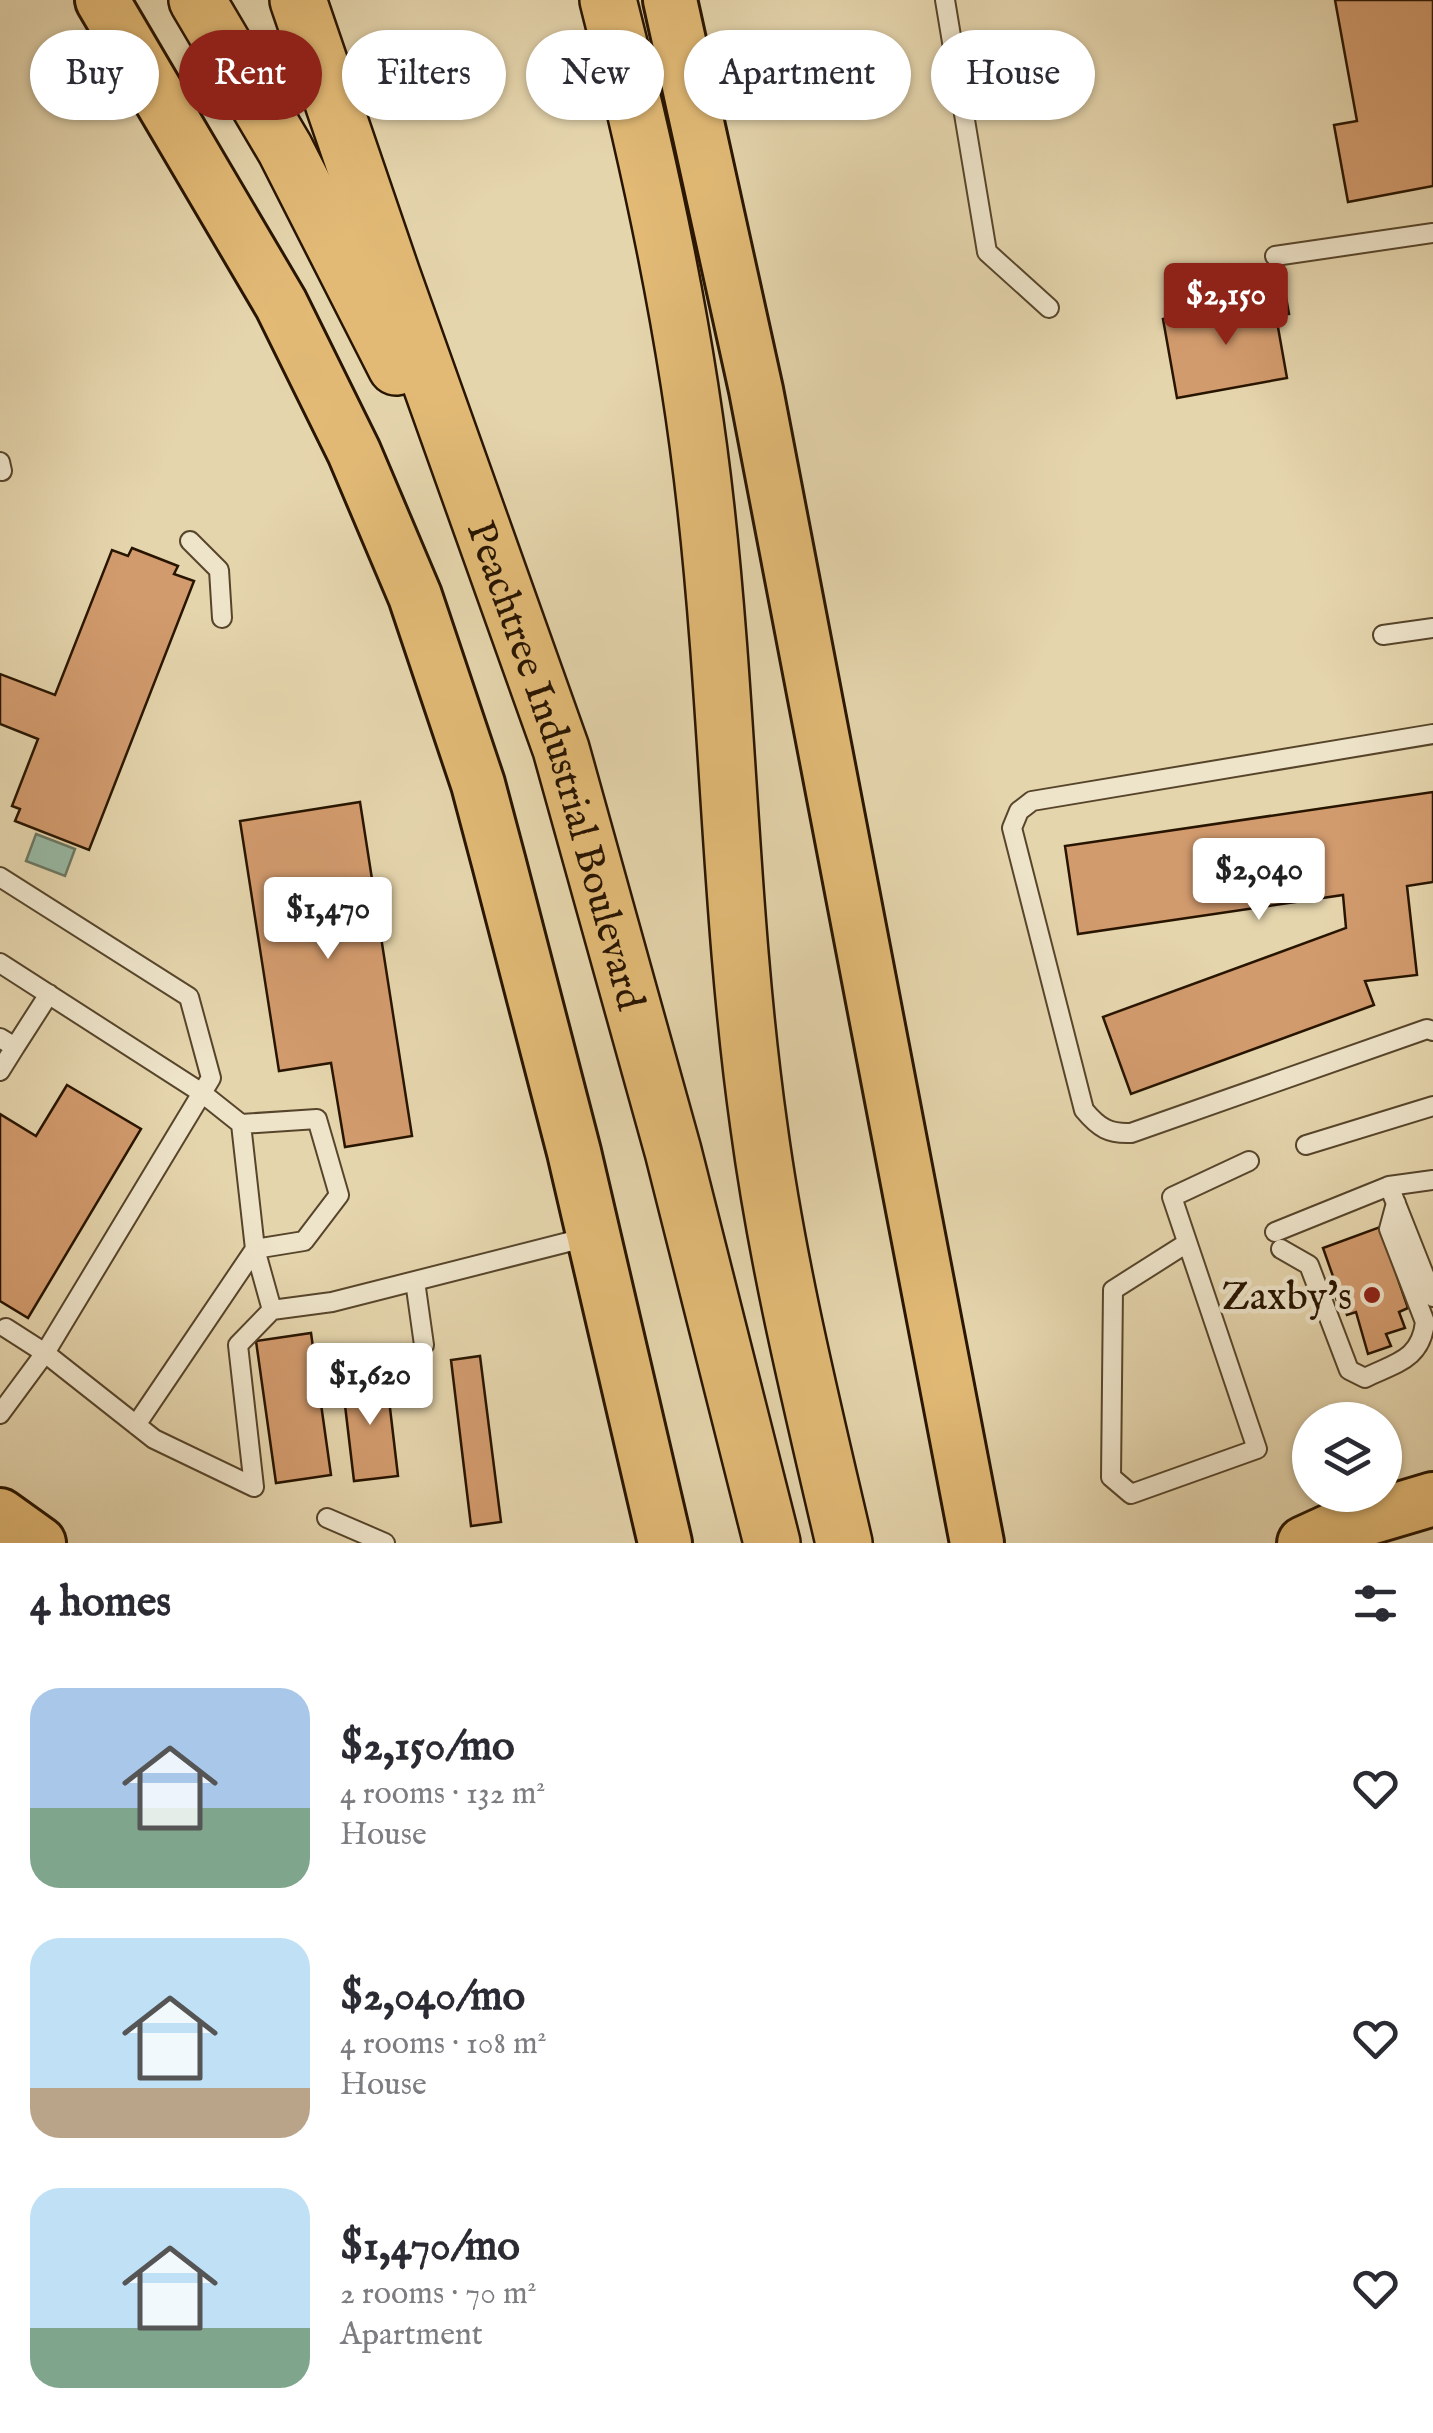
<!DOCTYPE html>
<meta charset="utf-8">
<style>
:root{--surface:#fff;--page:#f7f7f7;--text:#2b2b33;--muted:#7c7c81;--accent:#8f2418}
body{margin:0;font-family:"IM FELL English",serif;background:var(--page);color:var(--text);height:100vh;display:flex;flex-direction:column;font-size:38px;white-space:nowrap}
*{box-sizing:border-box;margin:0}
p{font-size:32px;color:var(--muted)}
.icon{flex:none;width:55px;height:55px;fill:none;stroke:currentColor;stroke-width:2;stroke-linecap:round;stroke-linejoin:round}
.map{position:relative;height:1543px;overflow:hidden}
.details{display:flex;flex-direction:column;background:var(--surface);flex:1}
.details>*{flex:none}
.hud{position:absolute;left:30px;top:30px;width:1375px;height:90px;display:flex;gap:20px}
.controls{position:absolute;left:1292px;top:1402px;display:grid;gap:20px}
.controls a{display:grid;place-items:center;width:110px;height:110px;border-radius:50%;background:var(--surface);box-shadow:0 2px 8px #0004;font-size:50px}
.price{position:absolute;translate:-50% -85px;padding:0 22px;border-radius:10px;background:#fff;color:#222;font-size:32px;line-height:65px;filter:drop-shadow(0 2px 5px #0008)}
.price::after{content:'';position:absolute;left:50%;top:60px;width:30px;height:22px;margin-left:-15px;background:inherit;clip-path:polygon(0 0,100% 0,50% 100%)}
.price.on{background:var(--accent);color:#fff}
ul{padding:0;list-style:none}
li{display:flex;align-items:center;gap:30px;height:250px;padding:0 30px}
li span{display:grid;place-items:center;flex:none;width:280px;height:200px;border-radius:30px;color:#555}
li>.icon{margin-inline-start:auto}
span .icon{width:120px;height:120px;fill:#fffc;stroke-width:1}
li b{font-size:42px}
h2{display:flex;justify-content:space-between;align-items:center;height:120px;padding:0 30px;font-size:42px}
.pill{padding:0 35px;border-radius:45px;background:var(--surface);box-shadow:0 2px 8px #0004;font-size:35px;line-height:90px}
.pill.on{background:var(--accent);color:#fff}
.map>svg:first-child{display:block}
.water{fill:#97b9a4;stroke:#6b7762;stroke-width:2.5}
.building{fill:#d29b6e;stroke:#281500;stroke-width:2.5}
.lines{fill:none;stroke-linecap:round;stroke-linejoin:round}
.service-casing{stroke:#57452b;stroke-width:22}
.primary-casing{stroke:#281500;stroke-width:58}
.motorway-casing{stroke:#281500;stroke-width:60}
.service{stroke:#eee4ca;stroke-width:18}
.primary{stroke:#e2ba76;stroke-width:52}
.motorway{stroke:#e2ba76;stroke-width:55}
.poi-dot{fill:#8f2418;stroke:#eee4ca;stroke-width:4}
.labels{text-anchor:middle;stroke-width:9;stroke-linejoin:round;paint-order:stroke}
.street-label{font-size:40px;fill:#281500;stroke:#eee4ca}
.poi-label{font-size:40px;fill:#281500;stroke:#eee4ca;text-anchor:end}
</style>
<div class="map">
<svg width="1433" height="1543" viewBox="0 0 1433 1543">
<rect width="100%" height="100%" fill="#e5d5ad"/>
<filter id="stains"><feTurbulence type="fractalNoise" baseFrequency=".002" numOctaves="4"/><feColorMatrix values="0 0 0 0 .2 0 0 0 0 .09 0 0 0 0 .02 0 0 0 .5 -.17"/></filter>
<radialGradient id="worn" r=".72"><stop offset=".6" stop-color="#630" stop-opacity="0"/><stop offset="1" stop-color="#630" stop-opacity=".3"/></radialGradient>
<path class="water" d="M36,834L75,849L65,876L26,861Z"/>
<path class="building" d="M1335,0H1433V186L1348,202L1334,125L1357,121Z
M1286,297L1289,314L1276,316L1287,378L1177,398L1163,319Z
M132,548L178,566L174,574L194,581L89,850L15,821L20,809L12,806L38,739L0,724V674L55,695L112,550L128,556Z
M1433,792V882L1407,886L1417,975L1365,981L1374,1005L1131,1094L1103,1017L1346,928L1343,895L1078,934L1065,846Z
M360,802L412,1136L345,1147L331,1063L279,1071L240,821Z
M67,1085L141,1129L28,1318L0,1301V1114L36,1136Z
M1380,1227L1408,1308L1399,1312L1405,1328L1386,1334L1391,1346L1368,1354L1356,1312L1347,1315L1344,1305L1339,1307L1331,1283L1335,1282L1323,1248Z
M311,1333L331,1475L276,1483L256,1341Z
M480,1356L501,1522L471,1526L451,1360Z
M386,1374L398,1476L354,1481L342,1380Z"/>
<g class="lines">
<g class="service-casing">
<path id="service" d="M945,0L987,252L1049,308
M1275,256L1433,233
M0,462L2,471
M190,541L219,570L222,618
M1383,635L1433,628
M1433,734L1032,801L1019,811L1012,828L1084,1110C1099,1128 1109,1134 1131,1133L1427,1029L1433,1031
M0,877L189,997L211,1078L45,1353L0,1414
M0,963L202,1093L241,1124L255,1249L272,1310
M0,1038L15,1047L0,1071
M15,1047L49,994
M1306,1145L1433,1106
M1389,1186L1433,1180
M1275,1232L1389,1186L1433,1297
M1187,1243L1113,1290L1111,1477L1131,1494L1257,1449L1172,1197L1249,1161
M1281,1249L1309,1265L1349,1370L1365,1378C1395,1363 1421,1360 1425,1322L1389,1229L1396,1203
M415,1281L424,1345
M6,1328L45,1353L154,1439L254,1487
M136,1425L255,1249L304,1241L339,1195L317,1119L241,1124
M254,1487L238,1345L272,1310L332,1302L588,1237
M327,1518L385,1543"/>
</g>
<g class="primary-casing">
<path id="primary" d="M102,0L281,304L354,452L415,596L478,784L499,863L574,1152L665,1543
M670,0L756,390L977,1543
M0,1515L39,1543
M1304,1543L1339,1527L1433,1499"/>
</g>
<g class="motorway-casing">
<g id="motorway">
<path d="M197,0L285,149L396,367"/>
<path id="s1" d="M298,0L392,275L561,749L673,1151L772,1543"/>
<path d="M608,0C651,169 687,335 706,509C729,715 730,922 759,1127C778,1268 812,1405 844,1543"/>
</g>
</g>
<use href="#service" class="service"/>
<use href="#primary" class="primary"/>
<use href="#motorway" class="motorway"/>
</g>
<circle class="poi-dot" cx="1372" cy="1295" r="10"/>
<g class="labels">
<g class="street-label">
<text dy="14" stroke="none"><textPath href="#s1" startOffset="808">Peachtree Industrial Boulevard</textPath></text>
</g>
<g class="poi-label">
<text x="1352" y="1309">Zaxby's</text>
</g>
</g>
<rect width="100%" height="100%" filter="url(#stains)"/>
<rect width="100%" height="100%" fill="url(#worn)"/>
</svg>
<div class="controls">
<a><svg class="icon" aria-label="layers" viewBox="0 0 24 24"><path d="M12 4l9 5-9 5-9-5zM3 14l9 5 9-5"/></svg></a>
</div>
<b class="price on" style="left:1226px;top:348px">$2,150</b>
<b class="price" style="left:1259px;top:923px">$2,040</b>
<b class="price" style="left:328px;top:962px">$1,470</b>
<b class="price" style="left:370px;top:1428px">$1,620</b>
<div class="hud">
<a class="pill">Buy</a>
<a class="pill on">Rent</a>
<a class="pill">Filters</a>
<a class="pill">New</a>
<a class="pill">Apartment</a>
<a class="pill">House</a>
</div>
</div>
<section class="details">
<h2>4 homes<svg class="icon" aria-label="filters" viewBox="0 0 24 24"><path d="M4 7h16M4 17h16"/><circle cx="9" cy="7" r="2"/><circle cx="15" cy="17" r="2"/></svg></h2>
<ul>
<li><span style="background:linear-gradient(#a9c7e8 60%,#7fa58c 0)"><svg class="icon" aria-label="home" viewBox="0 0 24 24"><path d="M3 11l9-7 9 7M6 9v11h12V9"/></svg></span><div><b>$2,150/mo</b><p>4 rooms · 132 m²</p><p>House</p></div><svg class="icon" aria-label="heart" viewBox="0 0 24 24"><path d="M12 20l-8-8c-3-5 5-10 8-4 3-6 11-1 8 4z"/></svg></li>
<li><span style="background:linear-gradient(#bfe0f5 75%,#b9a48a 0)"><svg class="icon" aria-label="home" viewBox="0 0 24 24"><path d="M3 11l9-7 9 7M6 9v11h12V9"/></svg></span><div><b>$2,040/mo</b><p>4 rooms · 108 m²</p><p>House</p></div><svg class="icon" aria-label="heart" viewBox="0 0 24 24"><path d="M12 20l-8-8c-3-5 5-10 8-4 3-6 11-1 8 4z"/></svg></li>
<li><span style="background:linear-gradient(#bfe0f5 70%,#7fa58c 0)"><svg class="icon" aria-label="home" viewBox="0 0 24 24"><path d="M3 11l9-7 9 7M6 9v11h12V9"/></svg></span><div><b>$1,470/mo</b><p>2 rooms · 70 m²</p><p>Apartment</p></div><svg class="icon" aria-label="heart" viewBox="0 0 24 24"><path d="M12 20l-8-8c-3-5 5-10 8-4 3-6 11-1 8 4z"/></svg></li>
</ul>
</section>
